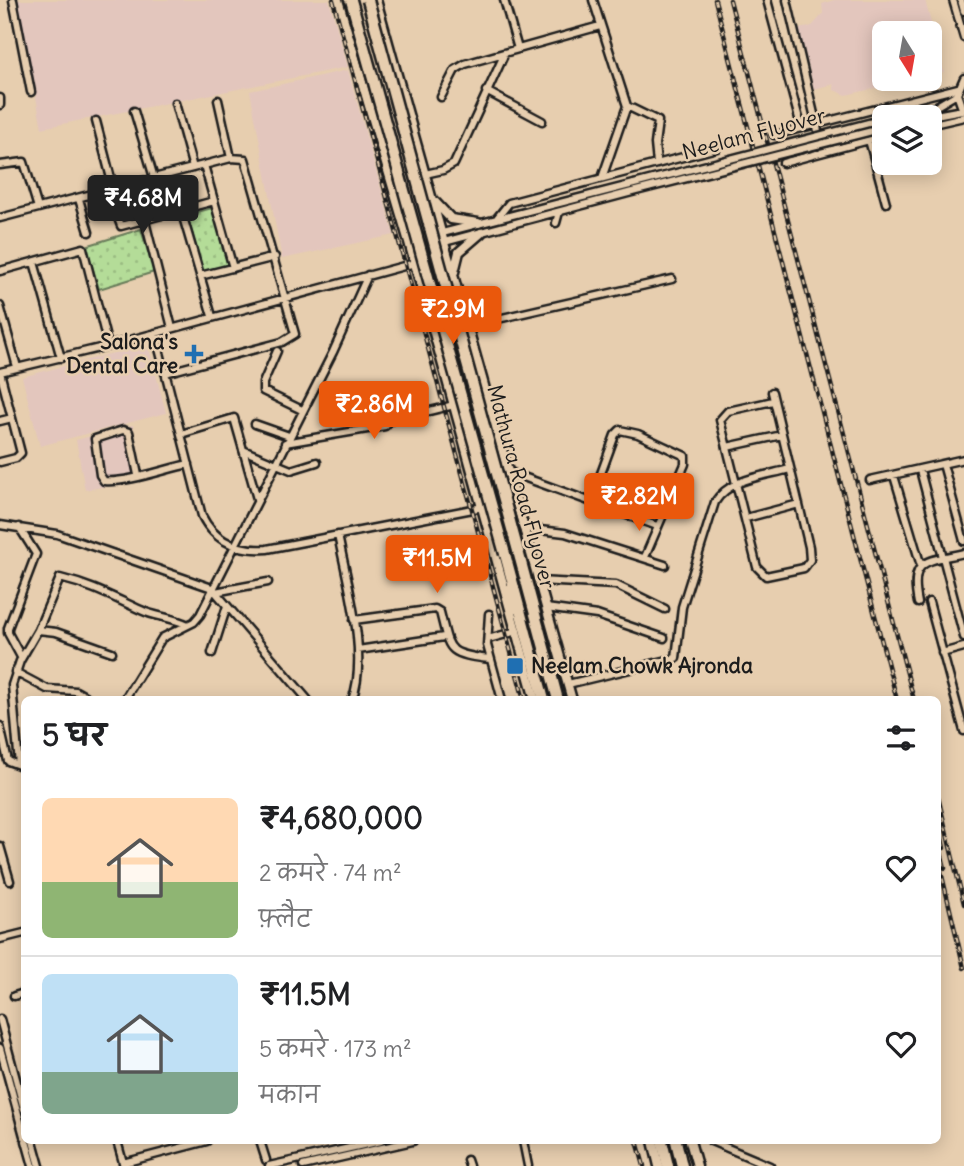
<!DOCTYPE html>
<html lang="hi">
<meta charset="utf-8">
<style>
:root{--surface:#fff;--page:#f2f2f2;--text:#202124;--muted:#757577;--line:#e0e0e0;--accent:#ea580c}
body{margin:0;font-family:Delius,"Playpen Sans Deva",sans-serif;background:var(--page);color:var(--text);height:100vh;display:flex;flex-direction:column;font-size:26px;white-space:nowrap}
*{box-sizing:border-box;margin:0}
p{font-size:23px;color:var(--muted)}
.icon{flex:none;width:38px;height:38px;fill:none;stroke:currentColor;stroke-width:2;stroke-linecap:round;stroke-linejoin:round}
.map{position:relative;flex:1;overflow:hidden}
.drawer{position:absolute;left:21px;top:696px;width:920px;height:448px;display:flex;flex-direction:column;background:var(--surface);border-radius:10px;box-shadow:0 4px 18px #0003}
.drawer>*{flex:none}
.needle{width:46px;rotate:169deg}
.controls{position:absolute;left:872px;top:21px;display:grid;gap:14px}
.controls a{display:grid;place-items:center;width:70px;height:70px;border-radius:10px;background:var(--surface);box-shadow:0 4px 18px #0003;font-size:35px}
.price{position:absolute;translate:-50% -60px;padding:0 16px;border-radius:7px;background:var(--accent);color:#fff;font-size:23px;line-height:46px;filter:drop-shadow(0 2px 4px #0008)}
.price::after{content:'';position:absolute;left:50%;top:42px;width:21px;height:16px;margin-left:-10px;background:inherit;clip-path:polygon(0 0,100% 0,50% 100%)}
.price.active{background:#222;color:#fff}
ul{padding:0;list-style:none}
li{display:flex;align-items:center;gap:21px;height:175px;padding:0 21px}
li+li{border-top:2px solid var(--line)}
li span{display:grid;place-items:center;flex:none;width:196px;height:140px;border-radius:10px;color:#555}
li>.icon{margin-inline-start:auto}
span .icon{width:84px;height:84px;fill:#fffc;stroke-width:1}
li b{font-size:30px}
h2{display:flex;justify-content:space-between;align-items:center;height:84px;padding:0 21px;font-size:30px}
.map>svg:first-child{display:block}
.built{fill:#e3c6bd}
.park{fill:url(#park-dots);stroke:#687c5a;stroke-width:2}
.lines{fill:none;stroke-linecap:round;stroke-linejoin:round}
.minor-casing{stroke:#1c1c1c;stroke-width:11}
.major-casing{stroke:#1c1c1c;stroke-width:13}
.highway-casing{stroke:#1c1c1c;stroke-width:15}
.minor{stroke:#e7ceaf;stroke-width:6}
.major{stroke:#e7ceaf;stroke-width:8}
.highway{stroke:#e7ceaf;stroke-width:10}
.rail-casing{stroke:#1c1c1c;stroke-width:4.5}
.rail{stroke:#e7ceaf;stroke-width:2;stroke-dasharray:5;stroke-linecap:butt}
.minor-bridge-casing{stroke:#1c1c1c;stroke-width:11;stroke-linecap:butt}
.highway-bridge-casing{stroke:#1c1c1c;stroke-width:15;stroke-linecap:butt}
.minor-bridge{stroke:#e7ceaf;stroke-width:6}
.highway-bridge{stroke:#e7ceaf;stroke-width:10}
.poi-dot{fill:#1f6fb2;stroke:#e7ceaf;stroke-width:2.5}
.labels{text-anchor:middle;stroke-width:5;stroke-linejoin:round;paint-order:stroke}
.street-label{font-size:21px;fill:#1c1c1c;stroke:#e7ceaf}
.poi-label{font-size:21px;font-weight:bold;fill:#1c1c1c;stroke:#e7ceaf;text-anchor:end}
</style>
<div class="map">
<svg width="964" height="1166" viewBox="0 0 964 1166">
<defs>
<pattern id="park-dots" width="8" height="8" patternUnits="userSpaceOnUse" patternTransform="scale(1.75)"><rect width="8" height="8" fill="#b4dc98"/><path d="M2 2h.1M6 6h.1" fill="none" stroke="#9abc82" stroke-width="1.8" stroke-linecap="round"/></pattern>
</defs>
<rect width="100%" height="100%" fill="#e7ceaf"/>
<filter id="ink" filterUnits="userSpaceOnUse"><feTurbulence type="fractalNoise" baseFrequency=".0143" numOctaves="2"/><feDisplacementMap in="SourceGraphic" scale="14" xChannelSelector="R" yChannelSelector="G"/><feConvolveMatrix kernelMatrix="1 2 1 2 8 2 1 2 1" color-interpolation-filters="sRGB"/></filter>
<g filter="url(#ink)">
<path class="built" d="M17,0H329L348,67L42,128Z
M834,0H925L944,72L929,75V33H884V79H915L846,95L834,90L833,84L814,89L799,29L812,26L823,14L822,4Z
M348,70L394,235L282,259L250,91Z
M148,344L166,413L40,446L22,377Z
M133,425L142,480L85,490L76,440Z"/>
<path class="park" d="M212,208L228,265L203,272L187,215Z
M141,229L154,272L99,289L86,246Z"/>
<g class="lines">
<g class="minor-casing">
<path id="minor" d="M13,0L31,92
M504,0L518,49
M593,0L627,106L602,178
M767,0L801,126
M787,0L823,152
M953,0L964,38
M961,0L964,11
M486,91L542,121
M441,97L455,70L465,64L600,26
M0,98V105
M218,100L231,158
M175,103L193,168
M627,106L658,121L655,144L657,164
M134,111L154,178
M963,111L957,94L964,78
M889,117L935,107L957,94
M925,117L962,110
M96,121L114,190
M929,125L964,117
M774,135L958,88
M869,140L886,203
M783,163L884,136
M0,165L24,162L38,208
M204,165L233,268
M425,174L443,170L454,164L505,53
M108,192L121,226L214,201
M79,199L89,232
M181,210L212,316
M0,218L204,165L231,158L245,159L295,334L282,342L165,373
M497,218L509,203L717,148
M145,221L172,328
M556,223L559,212
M415,240L634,184
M418,249L636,191
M34,262L61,358
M0,271L83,248L108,346
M200,276L275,257
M0,306L17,367
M467,326L672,279
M155,333L202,516C215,542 239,551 267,549L483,507
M277,351L263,383V391L302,410
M0,372L108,346L415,263
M772,392L809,547L810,560L804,568L766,576L757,567L720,420L728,411L773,401
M0,421L12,418
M255,424L289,436
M181,434L234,418L257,499
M285,443L385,426L389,421L454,405
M727,447L782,435
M243,450L291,470L317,462
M0,462L16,458L21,453L0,372
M943,464L964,541
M920,470L964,637
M507,471L657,526
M138,475L129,432L123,430L95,439L100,475L104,481C127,483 165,469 189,464
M894,476L921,566
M870,480L964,459
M591,501L615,435L620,430L638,434L685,456V464L645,557
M746,518L799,504
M0,525L57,534L212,588L308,700
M19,527L36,554L8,628V633L21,657
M523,528L565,533L665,565
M338,535C347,582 369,656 352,700
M538,581L616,585L665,609
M215,592L268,582
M929,602L964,731
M918,603C909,558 926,562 964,553
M546,608L597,615L664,638
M489,614L487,645L502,700
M354,620L435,609L440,612C450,650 445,654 490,659
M38,630L56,632L112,652
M488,639L517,631
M358,650L444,637
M212,653L227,606
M942,653L964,647
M15,672L47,689L76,691L92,700
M568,684L676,658L682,607L715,502C730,478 765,476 790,469
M124,700L162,638L194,622L200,615L333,352L368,275
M0,726L8,761L24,767
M19,765L12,685L20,661L38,630L60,578C93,586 112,597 141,610C155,617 172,617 188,625
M0,846L10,881
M0,939L24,933
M14,996L24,993
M0,1019L24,1109
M0,1048L24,1136
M26,1141L33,1166
M33,1141L40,1166
M117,1141L124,1166
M260,1141L266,1160
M523,1141L528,1166
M711,1141L770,1166
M467,1160L469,1166
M123,1163L207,1141
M269,1166L381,1141
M303,1166L413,1141"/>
</g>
<g class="major-casing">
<path id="major" d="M338,0L409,242L535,700
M376,0L572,700
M435,202L451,219L478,223
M454,272L459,252L481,233
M653,1141L659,1166
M690,1141L697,1166"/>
</g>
<g class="highway-casing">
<path id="highway" d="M518,551L558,700
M505,554L544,700
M507,590L514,608
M662,1141L668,1166
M676,1141L682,1166"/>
</g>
<use href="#minor" class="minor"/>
<use href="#major" class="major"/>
<use href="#highway" class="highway"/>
<g class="rail-casing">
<path id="rail" d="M333,0L524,700
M715,0L897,700
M730,0L914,700
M938,797L964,904
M938,822L944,848
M938,841L945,868
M938,859L964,968
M637,1141L644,1166"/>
</g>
<use href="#rail" class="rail"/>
<g class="minor-bridge-casing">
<path id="minor-bridge" d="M634,184L884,119
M636,191L884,128"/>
</g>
<g class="highway-bridge-casing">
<path id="highway-bridge" d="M351,0L505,554
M368,0L518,551"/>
</g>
<use href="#minor-bridge" class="minor-bridge"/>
<use href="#highway-bridge" class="highway-bridge"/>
</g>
</g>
<g class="poi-dot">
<path d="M190.5 343.5h7v7h7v7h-7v7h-7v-7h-7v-7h7z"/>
<rect x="506" y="657" width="18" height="18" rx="3.5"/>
</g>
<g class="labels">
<g class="street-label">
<text transform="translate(754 134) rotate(-15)" y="7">Neelam Flyover</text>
<text transform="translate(521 487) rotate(75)" y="7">Mathura Road Flyover</text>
</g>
<g class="poi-label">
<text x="178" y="349">Salona's<tspan x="178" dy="24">Dental Care</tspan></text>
<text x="531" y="673" text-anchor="start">Neelam Chowk Ajronda</text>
</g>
</g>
</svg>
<div class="controls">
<a><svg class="needle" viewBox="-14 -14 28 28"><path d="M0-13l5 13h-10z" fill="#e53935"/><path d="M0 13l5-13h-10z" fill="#757577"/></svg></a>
<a><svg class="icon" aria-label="layers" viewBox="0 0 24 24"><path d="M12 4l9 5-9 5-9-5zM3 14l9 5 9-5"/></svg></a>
</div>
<b class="price active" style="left:143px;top:235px">₹4.68M</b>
<b class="price" style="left:453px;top:346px">₹2.9M</b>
<b class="price" style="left:374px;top:441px">₹2.86M</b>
<b class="price" style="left:639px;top:533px">₹2.82M</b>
<b class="price" style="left:437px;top:595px">₹11.5M</b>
<section class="drawer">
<h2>5 घर<svg class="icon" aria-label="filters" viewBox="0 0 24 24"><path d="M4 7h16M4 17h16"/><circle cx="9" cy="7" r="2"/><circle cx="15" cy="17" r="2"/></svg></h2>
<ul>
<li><span style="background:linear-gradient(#ffd9b3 60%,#8fb573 0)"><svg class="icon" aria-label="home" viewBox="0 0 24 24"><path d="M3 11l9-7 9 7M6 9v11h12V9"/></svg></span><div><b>₹4,680,000</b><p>2 कमरे · 74 m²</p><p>फ़्लैट</p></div><svg class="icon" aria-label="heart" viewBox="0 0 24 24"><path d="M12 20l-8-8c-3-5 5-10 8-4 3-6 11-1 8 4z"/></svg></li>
<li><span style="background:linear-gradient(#bfe0f5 70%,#7fa58c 0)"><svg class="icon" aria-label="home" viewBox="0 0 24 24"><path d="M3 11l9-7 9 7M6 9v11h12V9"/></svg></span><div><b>₹11.5M</b><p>5 कमरे · 173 m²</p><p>मकान</p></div><svg class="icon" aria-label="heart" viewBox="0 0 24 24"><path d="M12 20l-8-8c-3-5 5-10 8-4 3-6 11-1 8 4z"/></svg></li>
</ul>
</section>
</div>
